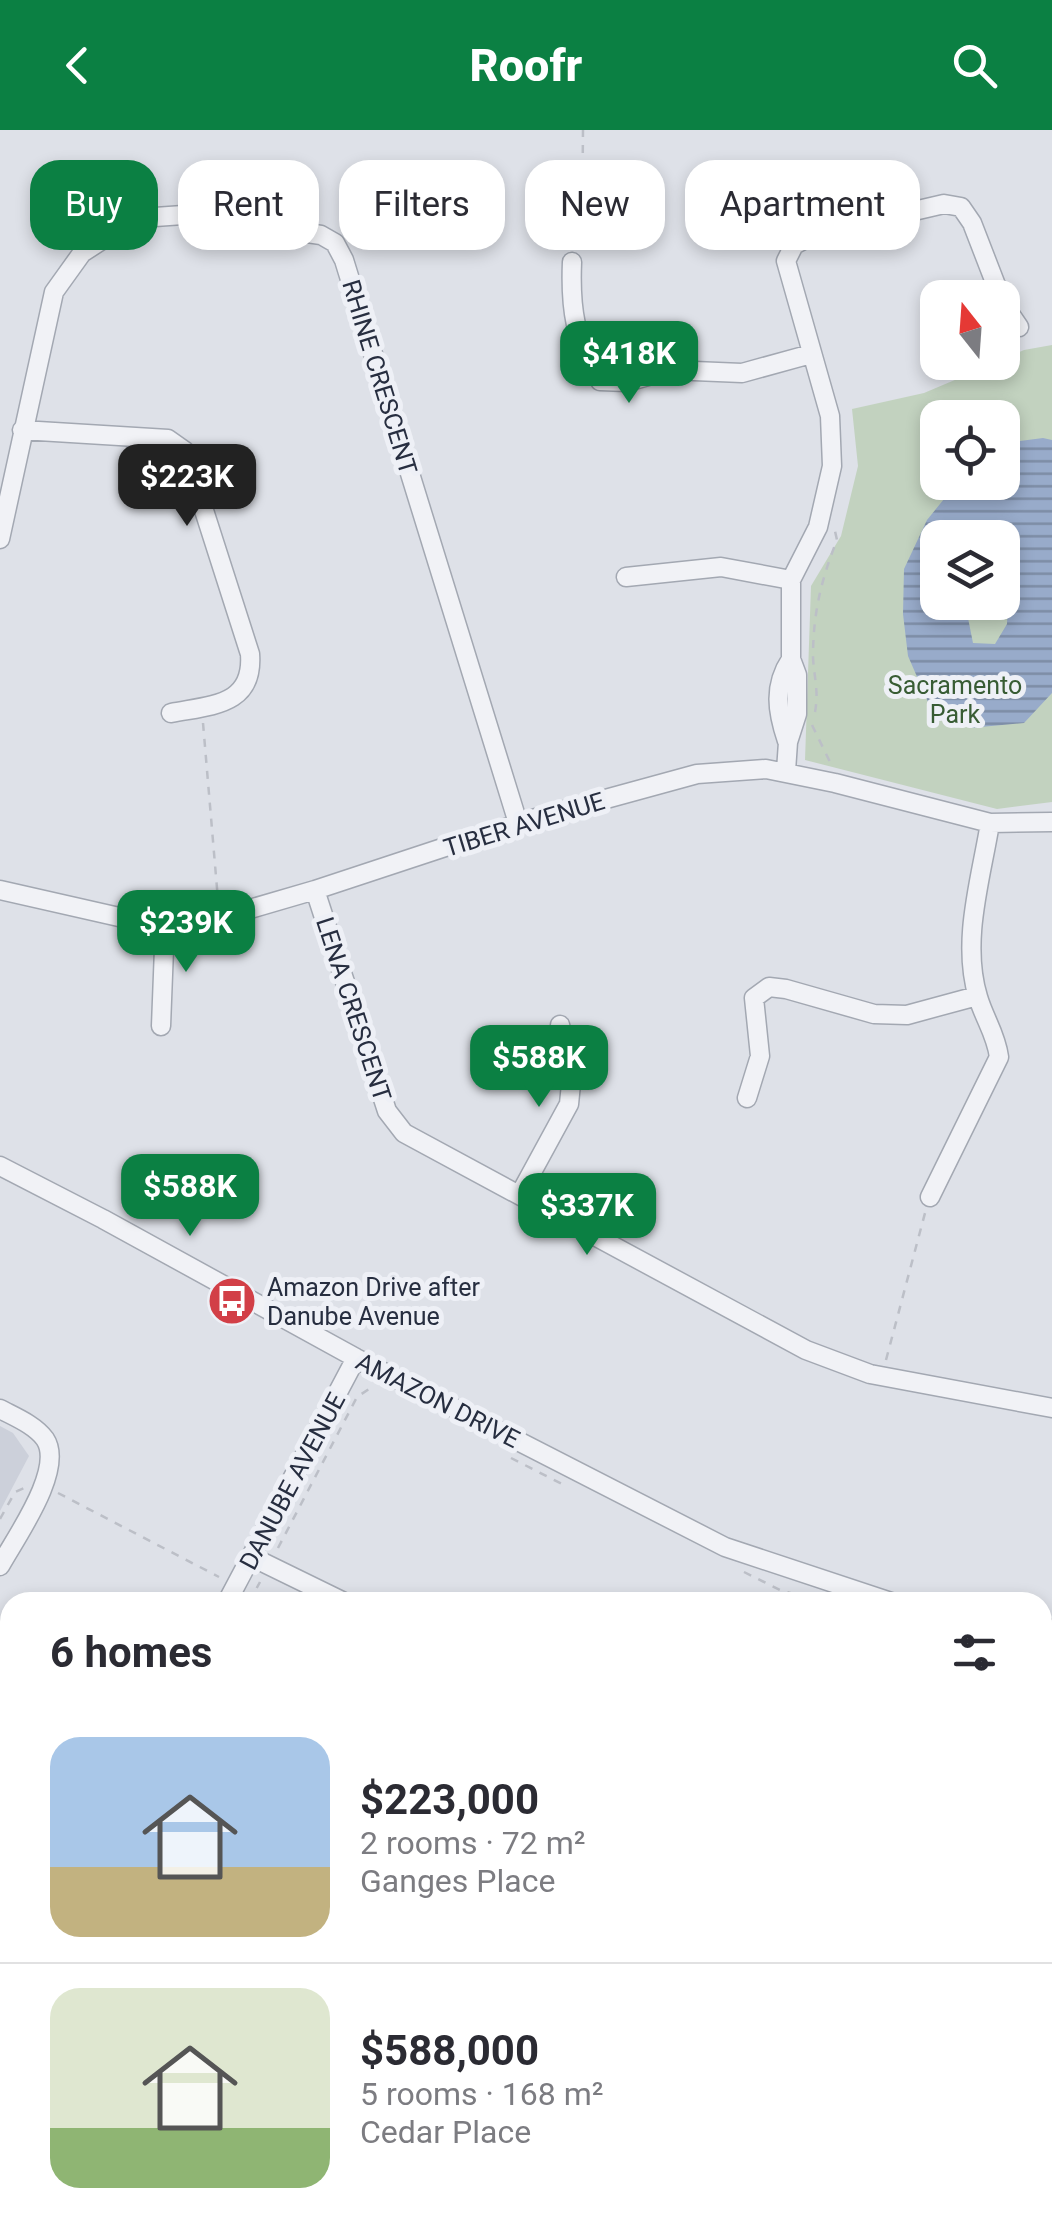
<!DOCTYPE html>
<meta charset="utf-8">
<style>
:root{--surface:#fff;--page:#f2f2f3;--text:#2b2b33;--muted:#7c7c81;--line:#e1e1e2;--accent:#0b8043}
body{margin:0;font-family:Roboto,sans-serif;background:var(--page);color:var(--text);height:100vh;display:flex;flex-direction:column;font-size:38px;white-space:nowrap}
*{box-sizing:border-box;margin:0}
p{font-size:32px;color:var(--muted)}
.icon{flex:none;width:55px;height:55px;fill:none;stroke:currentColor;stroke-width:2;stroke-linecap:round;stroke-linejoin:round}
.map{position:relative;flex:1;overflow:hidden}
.details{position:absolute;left:0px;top:1462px;width:1052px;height:642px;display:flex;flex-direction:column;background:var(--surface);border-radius:30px 30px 0 0;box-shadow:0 5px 15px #0003}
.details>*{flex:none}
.top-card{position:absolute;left:30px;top:30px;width:992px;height:90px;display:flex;gap:20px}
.needle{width:65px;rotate:343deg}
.buttons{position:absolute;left:920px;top:150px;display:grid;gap:20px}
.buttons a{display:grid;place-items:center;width:100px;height:100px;border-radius:20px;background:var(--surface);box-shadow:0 5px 15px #0003;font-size:50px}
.price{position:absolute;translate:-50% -85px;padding:0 22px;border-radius:20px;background:var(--accent);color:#fff;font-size:32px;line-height:65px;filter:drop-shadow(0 2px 5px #0008)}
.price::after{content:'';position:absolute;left:50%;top:60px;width:30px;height:22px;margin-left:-15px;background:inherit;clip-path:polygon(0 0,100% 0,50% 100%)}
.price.current{background:#222;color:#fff}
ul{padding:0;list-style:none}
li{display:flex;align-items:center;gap:30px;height:250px;padding:0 50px}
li+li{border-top:2px solid var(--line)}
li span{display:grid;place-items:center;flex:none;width:280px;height:200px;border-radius:30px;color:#555}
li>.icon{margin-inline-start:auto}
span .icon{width:120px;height:120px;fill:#fffc;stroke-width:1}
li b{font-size:42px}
h2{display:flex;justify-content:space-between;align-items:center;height:120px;padding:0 50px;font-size:42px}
.pill{padding:0 35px;border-radius:30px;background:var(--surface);box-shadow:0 5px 15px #0003;font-size:35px;line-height:90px}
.pill.current{background:var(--accent);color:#fff}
header{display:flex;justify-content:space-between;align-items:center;height:130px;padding:0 50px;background:var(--accent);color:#fff;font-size:45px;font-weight:800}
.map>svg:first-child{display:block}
.built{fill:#ccd0da}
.green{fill:#c2d2bf;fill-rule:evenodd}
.water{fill:url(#water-rules);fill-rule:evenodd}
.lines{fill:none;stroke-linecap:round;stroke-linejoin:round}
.minor-casing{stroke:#a3a8b2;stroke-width:21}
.path{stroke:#bcbfc7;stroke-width:2.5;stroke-dasharray:8 8;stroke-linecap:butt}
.minor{stroke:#f1f2f6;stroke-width:18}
.labels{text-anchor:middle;stroke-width:10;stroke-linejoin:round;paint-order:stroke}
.street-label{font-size:25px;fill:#272e40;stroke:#eef0f6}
.park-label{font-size:25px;fill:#385c34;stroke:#eef0f6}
.poi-label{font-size:25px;fill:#272e40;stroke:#eef0f6;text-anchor:start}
</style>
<header><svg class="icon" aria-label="back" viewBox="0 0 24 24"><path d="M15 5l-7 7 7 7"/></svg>Roofr<svg class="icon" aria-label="search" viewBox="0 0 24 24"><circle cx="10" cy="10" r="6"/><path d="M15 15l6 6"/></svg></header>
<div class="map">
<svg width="1052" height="2104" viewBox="0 0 1052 2104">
<defs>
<pattern id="water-rules" width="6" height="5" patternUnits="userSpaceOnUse" patternTransform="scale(2.5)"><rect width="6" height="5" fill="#98abca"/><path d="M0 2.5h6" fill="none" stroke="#7c8ca5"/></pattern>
</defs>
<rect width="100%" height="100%" fill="#dee1e8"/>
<path class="built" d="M0,1296L13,1303L29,1326L0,1381Z"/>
<path class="green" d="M1052,215V672L997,679L805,630L811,456L841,406L858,336L852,279L924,263L995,233L1002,232L1003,229L1024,220ZM938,288H1002V352H938ZM938,408H1002V472H938Z
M1052,2072V2104H947L977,2095H1042L1043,2075Z"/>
<path class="water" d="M1043,308L1052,310V563L1024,593L970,598L928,572L908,526L903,484L904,439L927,390L957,353L1002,352L1003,313ZM938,408H1002L1003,455L1008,465L1007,494L995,514L973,513L965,473L938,472Z"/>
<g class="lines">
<g class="minor-casing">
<path id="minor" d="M572,132C570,179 575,211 600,251L627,252L670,240L742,243L811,224
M1002,172L1019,197
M22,300L168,309L185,321L250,524C254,576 211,575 171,583
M0,409L54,162L82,123L122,97L155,87L183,85L321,105L335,113L344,130L518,693
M626,447L721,437L791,450
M787,611C777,581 773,556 791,529
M786,641L788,612L797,584V545L791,529V450L818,397L832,336L830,286L786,131L794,115L815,104L944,74L961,77L972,93L1001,168
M0,760L119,787L165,793L219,788L315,760L518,693L697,644L766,639L835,653L990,693L1052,692
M315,760L387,981L404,1003L806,1220L870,1244L1052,1278
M161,896L165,793
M747,968L760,926L754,868L769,857L786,859L874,884L907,885L977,866
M0,1036L103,1089L356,1228L725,1417L891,1472
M520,1064L569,974L572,944L560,895
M930,1067L999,927C996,904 984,888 978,867C961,811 981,749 990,693
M0,1279C15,1287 35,1295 45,1309C65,1339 16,1407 0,1436
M252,1427L344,1472
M227,1472L356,1228
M1042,1498L1052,1499
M1052,1739V1763
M0,1765L10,1769
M0,1977L10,1942
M1042,2053L1052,2050
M722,2095L724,2104
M182,2104L183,2095
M874,2104L902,2095"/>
</g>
<path class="path" d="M576,118L582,100L583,0
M815,582C819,560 814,548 813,527C813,484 821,450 837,410L835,401
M203,593L218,770
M812,595L830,632
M886,1230L925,1083
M511,1328L566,1356
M58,1363L219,1447
M0,1389L15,1362L24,1358
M278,1418L357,1267L369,1259H376
M744,1442L780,1460L821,1472
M249,1472L260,1452
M1042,1520L1052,1521
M0,2044L10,2002
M838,2104L857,2098
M922,2104L951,2095"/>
<use href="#minor" class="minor"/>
</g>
<defs>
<g id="bus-disc" transform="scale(2.5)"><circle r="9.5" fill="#d23f47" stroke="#eef0f6"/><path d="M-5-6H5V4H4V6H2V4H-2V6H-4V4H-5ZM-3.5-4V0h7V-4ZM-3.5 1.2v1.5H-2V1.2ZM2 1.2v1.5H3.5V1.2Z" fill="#fff"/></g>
</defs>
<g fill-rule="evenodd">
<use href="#bus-disc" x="232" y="1171"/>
</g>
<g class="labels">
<g class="street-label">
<text transform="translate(380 247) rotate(73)" y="9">RHINE CRESCENT</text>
<text transform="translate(524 694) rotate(-17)" y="9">TIBER AVENUE</text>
<text transform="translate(354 879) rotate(72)" y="9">LENA CRESCENT</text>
<text transform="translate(438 1270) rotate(27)" y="9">AMAZON DRIVE</text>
<text transform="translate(292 1351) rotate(-62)" y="9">DANUBE AVENUE</text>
</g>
<g class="park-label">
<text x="955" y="564">Sacramento<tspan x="955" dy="29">Park</tspan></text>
</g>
<g class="poi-label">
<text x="267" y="1166">Amazon Drive after<tspan x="267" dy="29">Danube Avenue</tspan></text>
</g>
</g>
</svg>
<div class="buttons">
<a><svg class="needle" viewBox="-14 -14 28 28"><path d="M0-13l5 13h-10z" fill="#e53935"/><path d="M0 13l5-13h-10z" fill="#7c7c81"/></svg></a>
<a><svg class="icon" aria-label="locate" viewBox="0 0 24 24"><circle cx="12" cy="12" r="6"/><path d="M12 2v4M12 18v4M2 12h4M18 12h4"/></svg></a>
<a><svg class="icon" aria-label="layers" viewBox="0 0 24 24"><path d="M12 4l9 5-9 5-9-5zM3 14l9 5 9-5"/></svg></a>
</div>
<b class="price" style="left:629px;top:276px">$418K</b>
<b class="price current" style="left:187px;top:399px">$223K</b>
<b class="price" style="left:186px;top:845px">$239K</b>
<b class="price" style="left:539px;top:980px">$588K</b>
<b class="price" style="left:190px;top:1109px">$588K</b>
<b class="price" style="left:587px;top:1128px">$337K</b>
<div class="top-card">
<a class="pill current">Buy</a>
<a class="pill">Rent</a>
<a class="pill">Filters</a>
<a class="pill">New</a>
<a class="pill">Apartment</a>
</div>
<section class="details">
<h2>6 homes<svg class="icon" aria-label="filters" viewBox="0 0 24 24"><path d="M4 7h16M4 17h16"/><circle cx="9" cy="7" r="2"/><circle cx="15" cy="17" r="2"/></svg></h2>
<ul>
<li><span style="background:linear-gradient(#a9c7e8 65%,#c2b280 0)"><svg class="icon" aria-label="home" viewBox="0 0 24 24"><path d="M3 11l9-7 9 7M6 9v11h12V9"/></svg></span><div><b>$223,000</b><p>2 rooms · 72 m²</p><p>Ganges Place</p></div></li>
<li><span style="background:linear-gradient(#dfe7d0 70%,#8fb573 0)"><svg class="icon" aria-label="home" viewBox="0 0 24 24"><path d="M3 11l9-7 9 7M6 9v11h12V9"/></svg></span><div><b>$588,000</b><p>5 rooms · 168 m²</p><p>Cedar Place</p></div></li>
</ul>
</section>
</div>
